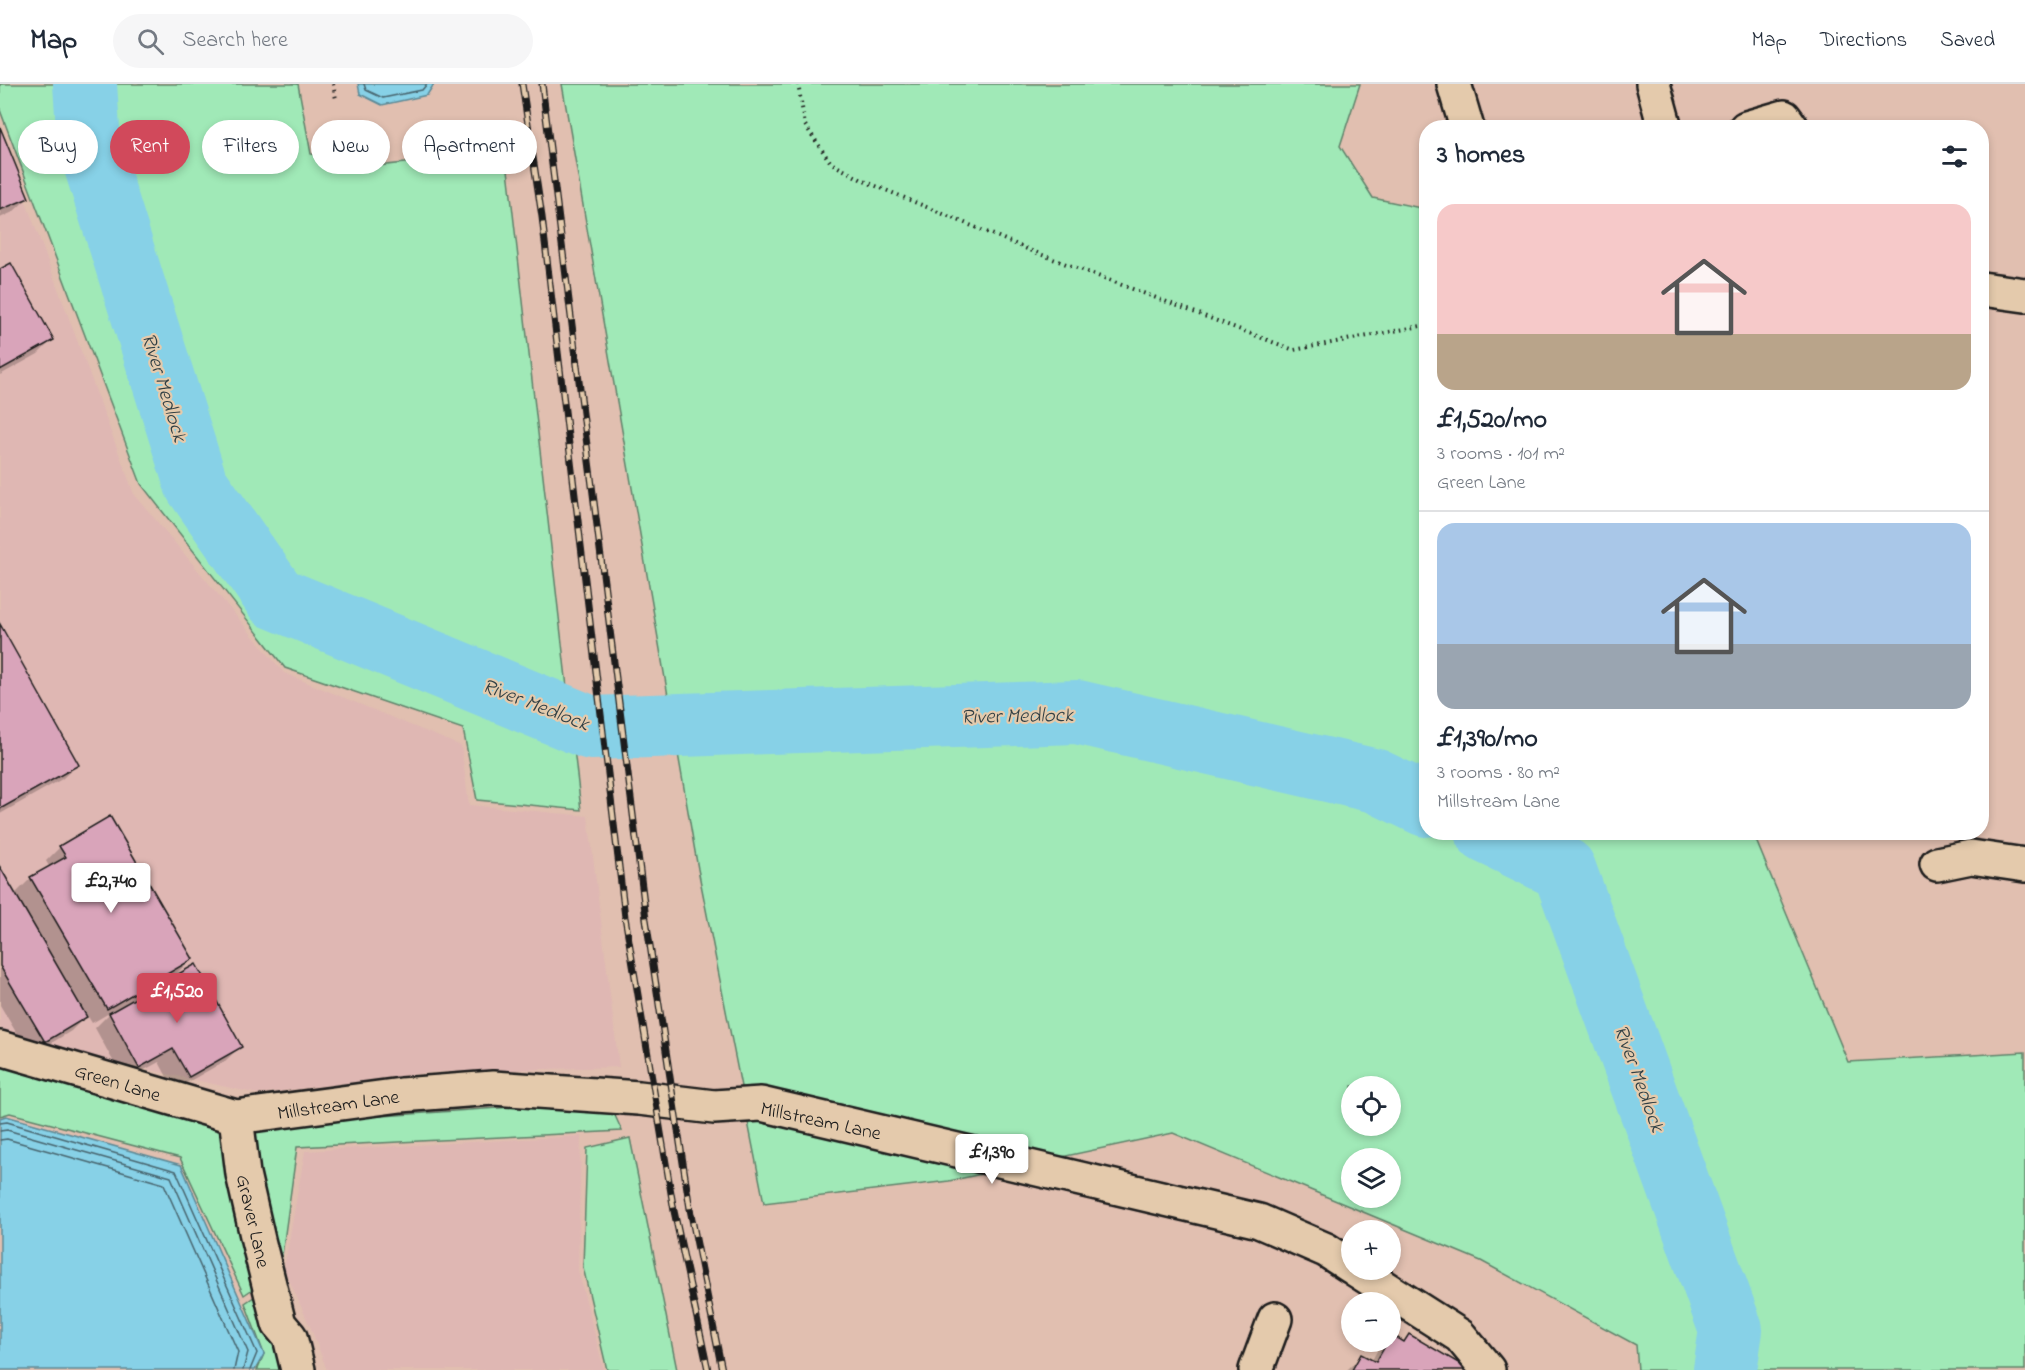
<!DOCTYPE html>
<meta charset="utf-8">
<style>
:root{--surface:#fff;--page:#f6f6f7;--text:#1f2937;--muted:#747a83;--line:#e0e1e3;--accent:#d1495b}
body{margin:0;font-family:"Indie Flower",sans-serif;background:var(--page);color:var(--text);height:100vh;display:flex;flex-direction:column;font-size:22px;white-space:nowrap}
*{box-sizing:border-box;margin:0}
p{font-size:20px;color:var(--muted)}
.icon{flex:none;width:33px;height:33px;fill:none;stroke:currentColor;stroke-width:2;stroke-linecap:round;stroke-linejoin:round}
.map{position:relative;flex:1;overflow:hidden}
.drawer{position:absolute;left:1419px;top:36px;width:570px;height:720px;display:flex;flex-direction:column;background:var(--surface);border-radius:24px;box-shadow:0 3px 9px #0003}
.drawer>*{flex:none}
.top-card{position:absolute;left:18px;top:36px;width:570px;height:54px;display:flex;gap:12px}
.tools{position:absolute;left:1341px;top:992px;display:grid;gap:12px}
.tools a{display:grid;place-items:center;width:60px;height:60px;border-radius:50%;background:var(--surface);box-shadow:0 3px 9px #0003;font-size:30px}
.price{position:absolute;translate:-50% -51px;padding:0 14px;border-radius:6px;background:#fff;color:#222;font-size:20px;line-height:39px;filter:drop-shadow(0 2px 3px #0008)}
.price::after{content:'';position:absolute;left:50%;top:36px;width:18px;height:14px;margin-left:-9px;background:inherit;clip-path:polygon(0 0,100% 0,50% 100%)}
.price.current{background:var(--accent);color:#fff}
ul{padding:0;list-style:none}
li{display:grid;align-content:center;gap:12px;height:318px;padding:0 18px}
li+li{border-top:2px solid var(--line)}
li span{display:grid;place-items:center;height:186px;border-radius:18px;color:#555}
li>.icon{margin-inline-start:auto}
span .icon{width:108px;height:108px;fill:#fffc;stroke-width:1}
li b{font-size:26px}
h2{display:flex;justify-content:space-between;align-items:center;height:72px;padding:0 18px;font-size:26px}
.chip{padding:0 21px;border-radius:27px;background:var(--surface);box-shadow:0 3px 9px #0003;font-size:21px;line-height:54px}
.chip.current{background:var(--accent);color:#fff}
header{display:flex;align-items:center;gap:36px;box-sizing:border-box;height:84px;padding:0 30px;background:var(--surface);border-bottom:2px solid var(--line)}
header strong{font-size:28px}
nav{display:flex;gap:33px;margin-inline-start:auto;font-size:21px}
.search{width:420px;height:54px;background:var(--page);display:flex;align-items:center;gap:15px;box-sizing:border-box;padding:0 21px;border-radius:33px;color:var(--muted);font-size:22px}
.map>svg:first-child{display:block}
.built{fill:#dfb7b3}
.green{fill:#a0e9b7;stroke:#5e826a;stroke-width:1.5;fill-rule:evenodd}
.water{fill:#87d1e7;stroke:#5c8996;stroke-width:1.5}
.shadow{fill:#0003}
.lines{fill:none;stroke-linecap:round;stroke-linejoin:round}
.shore{stroke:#47646d;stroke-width:1.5}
.river{stroke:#87d1e7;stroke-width:64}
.building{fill:#d9a4ba;stroke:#1c1c1c;stroke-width:1.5}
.minor-casing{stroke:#1c1c1c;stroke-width:38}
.path{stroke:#1c1c1c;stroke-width:4;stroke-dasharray:1.5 4.5;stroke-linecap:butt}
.minor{stroke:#e4caac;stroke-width:33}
.rail-casing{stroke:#1c1c1c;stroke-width:7}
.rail{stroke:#e4caac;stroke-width:4.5;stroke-dasharray:14;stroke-linecap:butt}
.labels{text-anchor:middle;stroke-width:4.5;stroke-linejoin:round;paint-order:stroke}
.street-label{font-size:20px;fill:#1c1c1c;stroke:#e4caac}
.water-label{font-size:21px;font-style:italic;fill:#314045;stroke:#e4caac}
</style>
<header>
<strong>Map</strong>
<div class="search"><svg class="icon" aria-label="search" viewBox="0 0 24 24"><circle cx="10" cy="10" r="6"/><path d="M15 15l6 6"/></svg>Search here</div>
<nav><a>Map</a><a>Directions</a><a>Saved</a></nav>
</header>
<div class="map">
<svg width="2025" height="1286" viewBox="0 0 2025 1286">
<rect width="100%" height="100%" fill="#e1bfb0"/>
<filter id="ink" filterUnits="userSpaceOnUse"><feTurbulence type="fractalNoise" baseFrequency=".0167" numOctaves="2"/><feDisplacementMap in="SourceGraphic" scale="12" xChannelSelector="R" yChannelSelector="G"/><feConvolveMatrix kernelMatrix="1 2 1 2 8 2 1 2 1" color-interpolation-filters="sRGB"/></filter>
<g filter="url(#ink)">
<path class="built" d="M0,48L134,410L284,589L461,662L469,721L588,732L619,983L434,988L258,1010L42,962L0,944Z
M581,1052L578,1186L604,1286H327L310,1242L284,1185L305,1067Z"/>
<path class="green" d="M0,0H298L311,70L368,83L506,68L581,726L477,716L463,645L285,584L141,400L0,26Z
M562,0H1360L1340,62L1373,114L1426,125V748L1753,749L1848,978L2025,968V1286H1638L1636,1261L1481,1177L1173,1049L949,1097L764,1119L698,785ZM1352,1002H1390V1041H1352ZM1352,1074H1390V1113H1352Z
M0,981L185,1027L236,1053L309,1037L544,1021L612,1025L622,1047L297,1063L280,1186L244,1211L180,1074L10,1029L0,1032Z
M630,1054L677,1286H607L583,1183L587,1064Z
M276,1198L315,1286H257L264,1270L245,1219Z"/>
<path class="water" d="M358,0H434L427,11L382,21L360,10Z
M6,1032L181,1081L264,1270L255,1286H0V1034Z"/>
<path class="shadow" d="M0,47L28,114L13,128L0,134Z
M0,187L52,256L38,270L0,291Z
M0,543L77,681L62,695L0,730Z
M60,763L191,875L171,895L240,963L225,977L174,1006L159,978L124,997L95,944L111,928L92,939L87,931L71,947L30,972L0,921V786L14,811L31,794L50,784L46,777Z
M1409,1252L1464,1286H1347L1361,1272L1371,1278L1377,1267L1387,1257L1402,1259Z"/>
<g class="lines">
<path class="shore" d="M364,0L366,6L383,14L422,6L427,0
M0,1039L7,1038L176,1087L257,1269L250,1286
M0,1047L7,1046L171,1093L248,1268L243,1286
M0,1056L7,1055L164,1100L238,1268L234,1286"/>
<path class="river" d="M85,0L89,60L196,400L276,514L591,644L1077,628L1376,697L1426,721
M1487,748L1564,785L1731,1246L1725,1286"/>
</g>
<path class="building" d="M0,43L29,114L0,126Z
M11,179L54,256L0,286V185Z
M0,540L79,681L0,725Z
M110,732L193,875L107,925L30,793L66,773L59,762Z
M0,783L87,933L45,958L0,882Z
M196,880L242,963L189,993L173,965L139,984L109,929Z
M1391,1250L1404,1258L1409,1250L1467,1284L1466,1286H1352L1361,1270L1376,1278L1388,1257H1390Z"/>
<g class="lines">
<g class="minor-casing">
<path id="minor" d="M1454,0L1467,44
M1653,0L1665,44
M1746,44L1784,33L1792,44
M1982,205L2025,211
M1937,780L1971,773L2025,781
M0,964L236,1033L401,1011L493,1004L639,1014L714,1023L761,1020L1259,1137L1326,1166L1352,1183
M236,1033L243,1090L258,1156L279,1240L290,1253L298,1286
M1355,1185L1460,1252L1488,1286
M1256,1286L1275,1235"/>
</g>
<path class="path" d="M333,0L336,15
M798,0L805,41L831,79L864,97L1032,167L1294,266L1426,241"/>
<use href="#minor" class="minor"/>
<g class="rail-casing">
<path id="rail" d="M522,0L542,133L625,833L674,1127L708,1286
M542,0L646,835L690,1125L722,1286"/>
</g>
<use href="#rail" class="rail"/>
</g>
</g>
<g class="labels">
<g class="street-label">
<text transform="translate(118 998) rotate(17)" y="7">Green Lane</text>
<text transform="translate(338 1020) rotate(-8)" y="7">Millstream Lane</text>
<text transform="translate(821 1036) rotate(12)" y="7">Millstream Lane</text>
<text transform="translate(254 1137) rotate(77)" y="7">Graver Lane</text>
</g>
<g class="water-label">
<text transform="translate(165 303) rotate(73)" y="7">River Medlock</text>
<text transform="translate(536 620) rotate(21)" y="7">River Medlock</text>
<text transform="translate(1017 631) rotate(-1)" y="7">River Medlock</text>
<text transform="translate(1640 994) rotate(70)" y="7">River Medlock</text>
</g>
</g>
</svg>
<div class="tools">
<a><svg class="icon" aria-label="locate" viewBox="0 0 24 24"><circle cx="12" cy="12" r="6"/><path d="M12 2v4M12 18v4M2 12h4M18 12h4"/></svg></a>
<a><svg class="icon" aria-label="layers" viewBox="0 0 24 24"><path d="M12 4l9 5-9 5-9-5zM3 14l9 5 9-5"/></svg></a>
<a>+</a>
<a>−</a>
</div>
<b class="price" style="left:111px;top:830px">£2,740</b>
<b class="price current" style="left:177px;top:940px">£1,520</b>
<b class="price" style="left:992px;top:1101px">£1,390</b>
<div class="top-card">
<a class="chip">Buy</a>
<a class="chip current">Rent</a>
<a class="chip">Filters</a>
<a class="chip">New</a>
<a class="chip">Apartment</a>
</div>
<section class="drawer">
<h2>3 homes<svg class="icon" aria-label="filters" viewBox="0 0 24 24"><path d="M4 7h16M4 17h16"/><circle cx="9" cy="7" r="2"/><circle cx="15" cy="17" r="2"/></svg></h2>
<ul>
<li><span style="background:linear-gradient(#f6c9c9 70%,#b9a48a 0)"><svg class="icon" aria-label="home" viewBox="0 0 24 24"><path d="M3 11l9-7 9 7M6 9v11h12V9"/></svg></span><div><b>£1,520/mo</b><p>3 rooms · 101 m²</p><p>Green Lane</p></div></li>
<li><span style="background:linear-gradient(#a9c7e8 65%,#9aa5b1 0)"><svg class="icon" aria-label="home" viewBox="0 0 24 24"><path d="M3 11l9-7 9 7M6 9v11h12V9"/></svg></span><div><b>£1,390/mo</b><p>3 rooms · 80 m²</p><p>Millstream Lane</p></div></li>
</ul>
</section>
</div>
